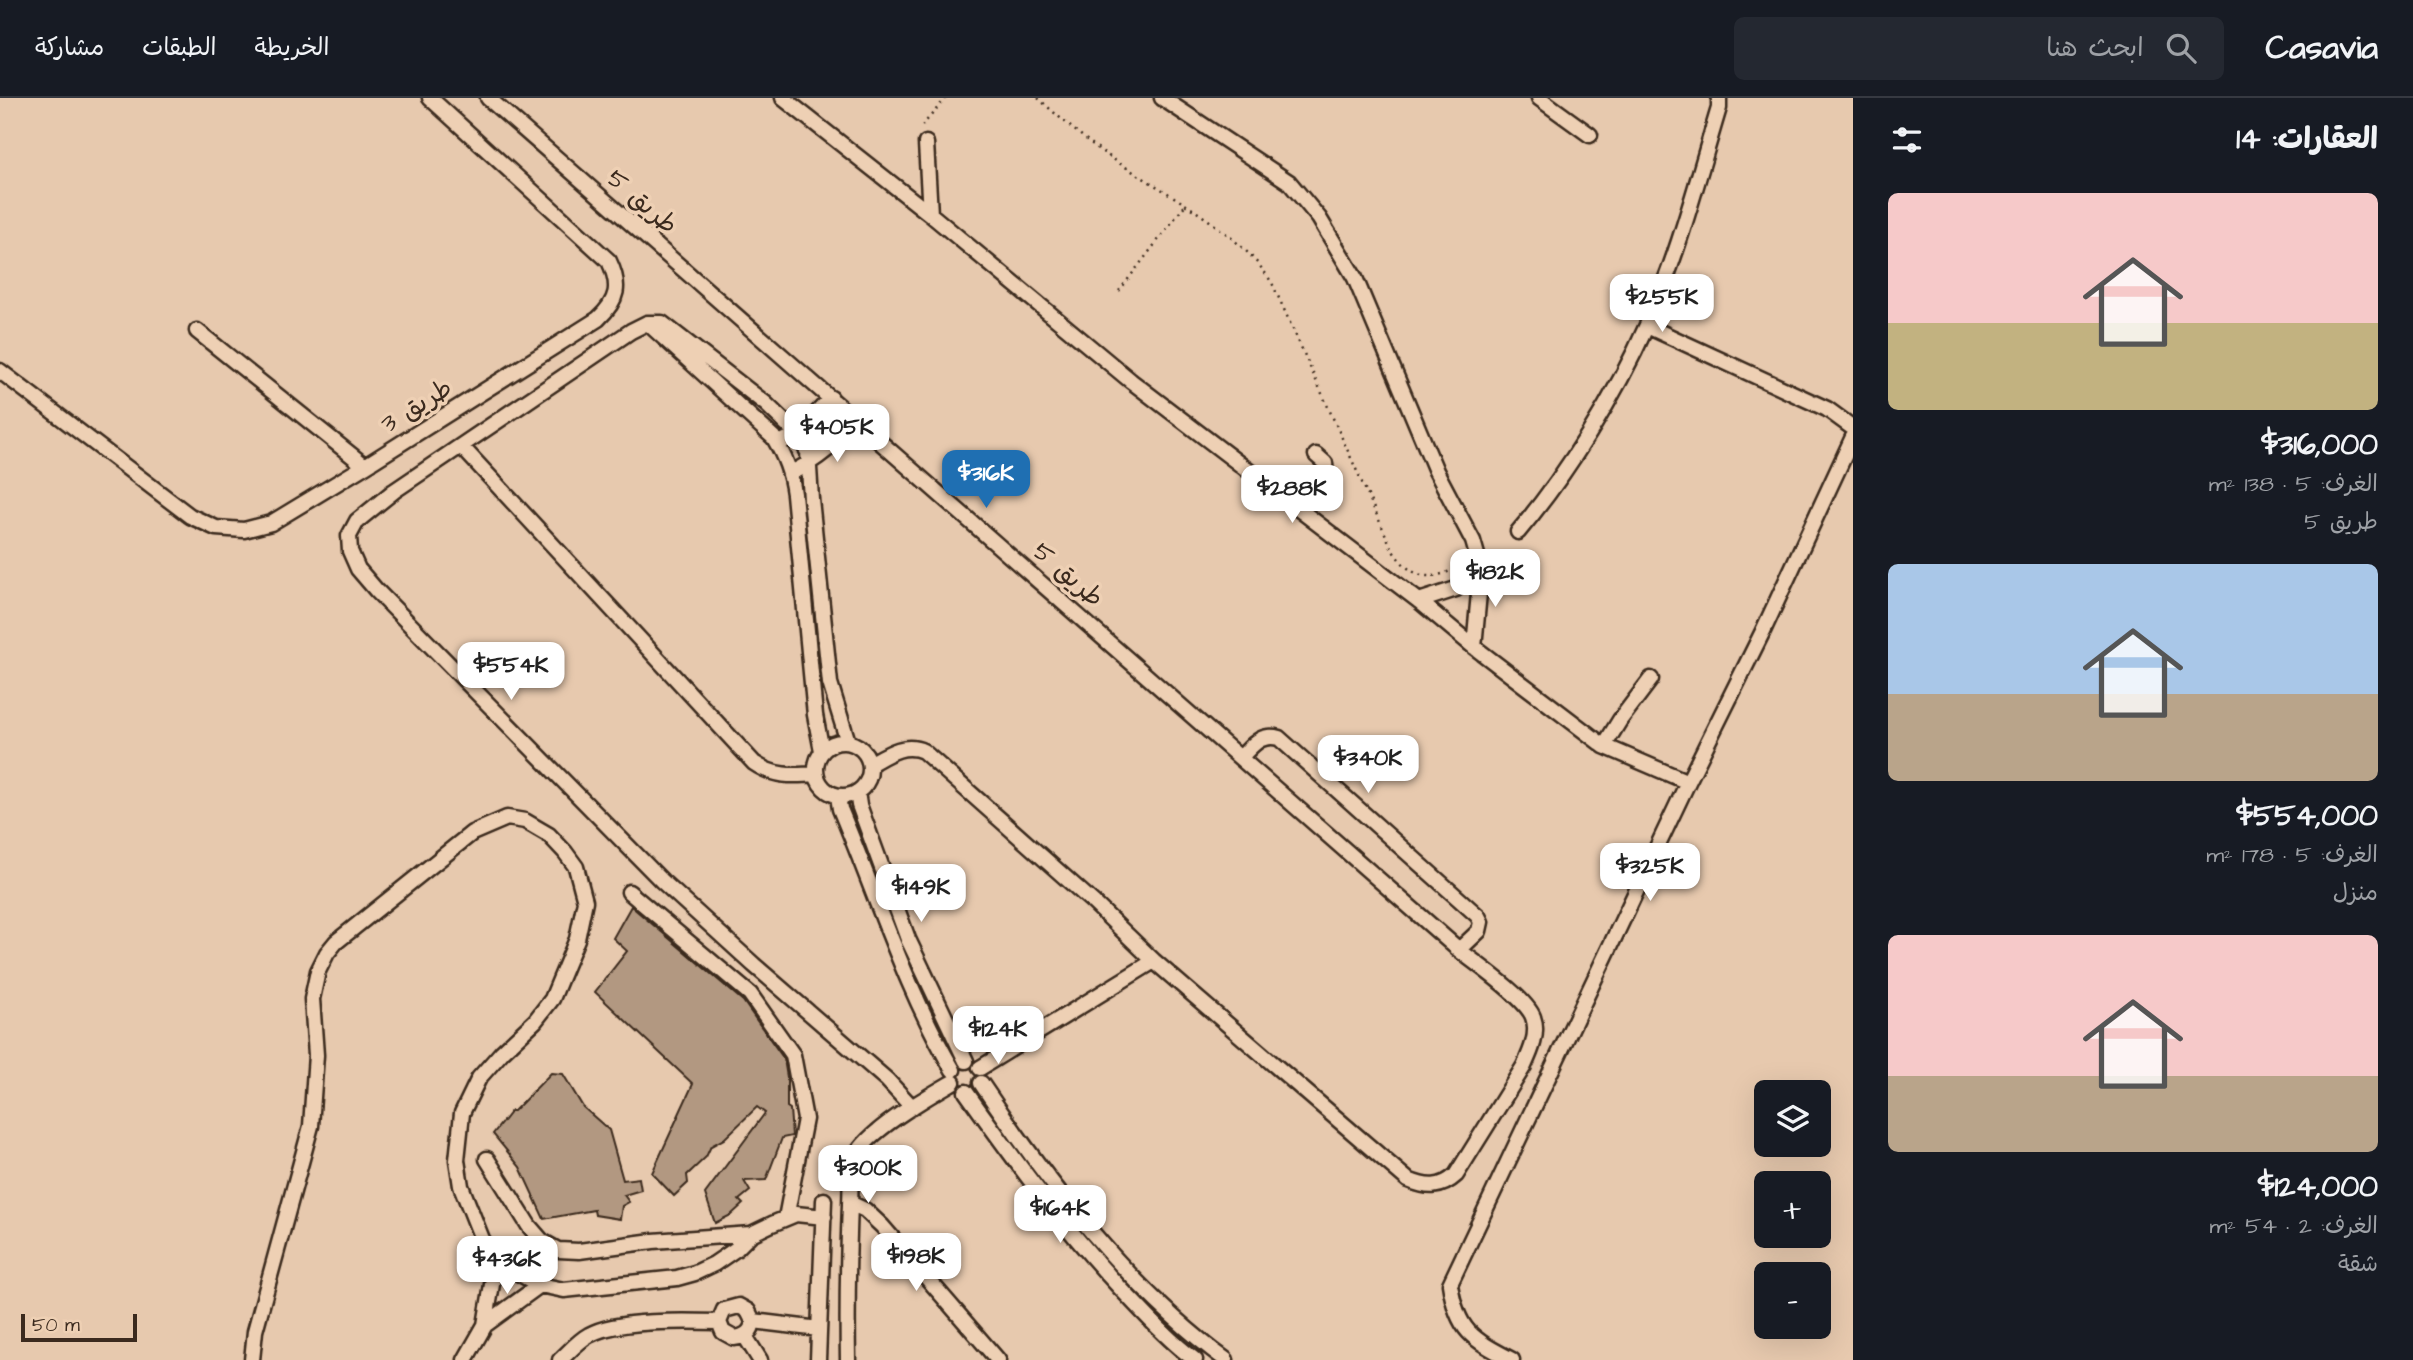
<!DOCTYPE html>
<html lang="ar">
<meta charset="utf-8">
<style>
:root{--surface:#171b24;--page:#242831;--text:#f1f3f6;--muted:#9ea1a6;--line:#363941;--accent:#1f6fb2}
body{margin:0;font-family:"Architects Daughter","Playpen Sans Arabic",sans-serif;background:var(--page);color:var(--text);direction:rtl;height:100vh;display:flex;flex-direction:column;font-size:26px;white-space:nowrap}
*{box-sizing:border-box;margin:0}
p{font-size:23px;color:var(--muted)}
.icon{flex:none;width:38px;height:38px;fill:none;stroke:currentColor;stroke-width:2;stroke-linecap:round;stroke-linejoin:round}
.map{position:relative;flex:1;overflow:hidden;direction:ltr}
.panel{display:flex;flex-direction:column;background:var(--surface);width:560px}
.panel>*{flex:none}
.fabs{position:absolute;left:1754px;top:982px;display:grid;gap:14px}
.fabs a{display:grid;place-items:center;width:77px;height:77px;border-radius:10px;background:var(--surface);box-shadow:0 7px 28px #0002;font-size:35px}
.scale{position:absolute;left:21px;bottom:18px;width:116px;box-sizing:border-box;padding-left:7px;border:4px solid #3b2a1e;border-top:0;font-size:19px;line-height:24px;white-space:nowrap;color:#3b2a1e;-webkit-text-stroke:5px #eed0b4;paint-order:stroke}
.price{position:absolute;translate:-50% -60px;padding:0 16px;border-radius:14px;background:#fff;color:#222;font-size:23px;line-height:46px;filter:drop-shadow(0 2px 4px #0008)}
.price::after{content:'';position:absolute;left:50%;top:42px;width:21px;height:16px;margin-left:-10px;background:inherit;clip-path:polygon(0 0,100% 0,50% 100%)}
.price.active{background:var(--accent);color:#fff}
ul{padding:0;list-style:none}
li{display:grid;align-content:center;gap:14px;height:371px;padding:0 35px}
li span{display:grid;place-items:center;height:217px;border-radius:10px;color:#555}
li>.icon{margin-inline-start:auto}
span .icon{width:126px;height:126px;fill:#fffc;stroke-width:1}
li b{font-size:30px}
h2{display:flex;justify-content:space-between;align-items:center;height:84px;padding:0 35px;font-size:30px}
header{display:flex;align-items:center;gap:42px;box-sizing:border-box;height:98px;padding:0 35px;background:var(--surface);border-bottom:2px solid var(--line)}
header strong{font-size:33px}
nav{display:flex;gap:38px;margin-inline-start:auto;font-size:24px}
.search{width:490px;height:63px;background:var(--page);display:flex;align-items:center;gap:18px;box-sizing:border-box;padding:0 24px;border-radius:10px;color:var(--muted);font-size:26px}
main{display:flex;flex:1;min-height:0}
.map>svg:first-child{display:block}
.building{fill:#b29881;stroke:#3b2a1e;stroke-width:2}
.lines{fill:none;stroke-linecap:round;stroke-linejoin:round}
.minor-casing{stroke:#3b2a1e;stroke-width:19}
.path{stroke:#3b2a1e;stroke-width:2.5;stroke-dasharray:2 5;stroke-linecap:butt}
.minor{stroke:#eed0b4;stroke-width:14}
.labels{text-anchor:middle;stroke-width:7;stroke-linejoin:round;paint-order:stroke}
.street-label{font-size:26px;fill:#3b2a1e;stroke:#eed0b4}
</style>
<header>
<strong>Casavia</strong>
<div class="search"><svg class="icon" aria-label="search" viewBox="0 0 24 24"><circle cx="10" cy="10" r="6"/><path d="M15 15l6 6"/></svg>ابحث هنا</div>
<nav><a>الخريطة</a><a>الطبقات</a><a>مشاركة</a></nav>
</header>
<main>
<section class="panel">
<h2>العقارات: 14<svg class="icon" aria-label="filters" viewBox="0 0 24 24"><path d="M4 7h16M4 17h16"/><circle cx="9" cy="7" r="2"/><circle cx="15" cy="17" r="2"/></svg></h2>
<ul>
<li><span style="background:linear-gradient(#f6c9c9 60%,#c2b280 0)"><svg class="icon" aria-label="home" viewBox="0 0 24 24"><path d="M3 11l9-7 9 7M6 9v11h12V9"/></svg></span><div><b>$316,000</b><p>الغرف: 5 · 138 m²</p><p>طريق 5</p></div></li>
<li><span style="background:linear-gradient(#a9c7e8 60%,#b9a48a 0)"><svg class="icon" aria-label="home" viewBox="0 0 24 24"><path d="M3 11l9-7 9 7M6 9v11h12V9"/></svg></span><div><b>$554,000</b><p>الغرف: 5 · 178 m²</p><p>منزل</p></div></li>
<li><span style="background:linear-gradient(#f6c9c9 65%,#b9a48a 0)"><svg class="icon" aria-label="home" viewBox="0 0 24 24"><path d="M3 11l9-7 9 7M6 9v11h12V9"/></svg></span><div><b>$124,000</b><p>الغرف: 2 · 54 m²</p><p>شقة</p></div></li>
</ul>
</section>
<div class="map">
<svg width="1853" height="1262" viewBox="0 0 1853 1262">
<rect width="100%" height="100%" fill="#e7c9ae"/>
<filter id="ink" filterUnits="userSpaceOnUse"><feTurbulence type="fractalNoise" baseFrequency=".0143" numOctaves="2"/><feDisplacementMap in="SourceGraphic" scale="14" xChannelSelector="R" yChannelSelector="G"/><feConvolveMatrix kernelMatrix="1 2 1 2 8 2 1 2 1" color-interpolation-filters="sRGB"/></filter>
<g filter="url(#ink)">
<path class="building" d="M631,808L743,903L784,961L787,979V1009L790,1011L792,1038L782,1040L766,1082L744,1083L750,1093L739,1102L743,1106L731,1117L715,1125L705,1096L765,1015L757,1009L724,1041L711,1048L706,1059L687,1077L688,1085L674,1098L652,1075L693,986L595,894L627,853L613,840Z
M551,975L563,976L583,1009L609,1032L623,1082L639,1080L641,1092L624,1097L629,1104L622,1108L620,1121L595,1117L594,1112L544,1121L520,1069L493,1036L511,1013H514Z"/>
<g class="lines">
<g class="minor-casing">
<path id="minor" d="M488,0L1459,852C1477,866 1526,900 1533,919C1539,935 1531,953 1524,968L1456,1077C1441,1091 1427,1090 1408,1082L1154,863L1094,805L923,653C904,644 886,657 870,666
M783,0L930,116L1131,283L1419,503L1474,549L1604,648L1688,684
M1162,0L1289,84L1319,120L1355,180L1436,373L1473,443L1479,464V495L1474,549
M1539,0L1590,37
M926,45L930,116
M651,228L774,340C785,359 791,374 794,396L815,617L822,653
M1647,228L1827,311L1853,330
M197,233L365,368
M0,273L190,418L216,430L244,432L271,425L365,368L598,221C618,202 621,188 609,163L430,0
M778,346L797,336L831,300
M462,349L754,665C774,679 792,678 816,676
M791,375C817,362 838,345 856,322
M1302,413L1326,378L1325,365L1316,357
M1518,434C1567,376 1616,297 1647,227C1678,158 1697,83 1719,10V0
M1419,503L1456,491L1478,471
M816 671a27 27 0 1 1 54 0a27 27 0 1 1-54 0Z
M848,644L830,585L811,401L808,354L797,336L766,306L662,225H647L631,233L394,393L357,423L349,438L350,453L358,471L376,492L662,783L754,867L887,982L912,1009
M1604,648L1620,622L1651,581
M1241,659C1253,647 1261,635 1279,640L1478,818L1481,824L1479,833L1459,852
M857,694L859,707L908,841L966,963
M838,698L840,711C877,799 905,890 953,972
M629,794L750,896L793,957L805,1021L786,1120
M980,970L1154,863
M981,985C1048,1085 1129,1191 1226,1262
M966,994C1015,1063 1064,1130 1122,1192C1145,1216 1168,1242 1195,1262
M487,1061L529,1128L542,1143L558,1152L579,1153L653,1143L751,1136
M850,1105L865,1112L882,1128L998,1262
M753,1223C752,1235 744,1239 734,1240L723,1234L719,1224L724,1212L739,1208L748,1213L753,1223L819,1231
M485,1227L540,1187
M745,1238L760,1262
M252,1262L255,1233L311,1028L316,957L312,901L318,873L327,855L336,844L472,735L507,720L525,723L549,737L565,754L576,769L585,803L577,841L552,901L535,923L502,954L479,980L462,1015L457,1062L461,1088L482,1141L496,1163L540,1187L564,1192L677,1180L695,1175L714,1166L736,1151L751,1136L772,1126L796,1116L824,1119
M465,1262L485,1227L496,1163
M560,1262C569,1254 578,1243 589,1237C616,1221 687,1223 719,1224
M818,1262L824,1102
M848,1262C847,1210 848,1158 850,1106C851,1091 849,1073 856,1058C867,1033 929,998 953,984
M1512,1262C1472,1241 1457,1233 1450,1186L1688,684L1763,533L1853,339"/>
</g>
<path class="path" d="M1038,0C1062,22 1086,43 1113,61C1163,94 1243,134 1273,187L1393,453C1411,479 1428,485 1456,470
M922,28L946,0
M1119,193L1186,106"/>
<use href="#minor" class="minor"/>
</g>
</g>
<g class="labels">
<g class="street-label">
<text transform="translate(643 103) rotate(41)" y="9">طريق 5</text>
<text transform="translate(416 307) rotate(-32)" y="9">طريق 3</text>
<text transform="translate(1069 476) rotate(41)" y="9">طريق 5</text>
</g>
</g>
</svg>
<div class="fabs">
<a><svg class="icon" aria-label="layers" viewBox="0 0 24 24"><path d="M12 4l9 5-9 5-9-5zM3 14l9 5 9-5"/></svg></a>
<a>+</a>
<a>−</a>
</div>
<div class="scale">50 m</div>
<b class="price" style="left:1662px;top:236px">$255K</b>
<b class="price" style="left:837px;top:366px">$405K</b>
<b class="price active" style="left:986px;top:412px">$316K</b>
<b class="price" style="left:1292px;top:427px">$288K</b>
<b class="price" style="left:1495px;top:511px">$182K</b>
<b class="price" style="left:511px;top:604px">$554K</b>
<b class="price" style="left:1368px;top:697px">$340K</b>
<b class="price" style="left:1650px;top:805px">$325K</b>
<b class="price" style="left:921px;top:826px">$149K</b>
<b class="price" style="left:998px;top:968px">$124K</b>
<b class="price" style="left:868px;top:1107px">$300K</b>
<b class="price" style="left:1060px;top:1147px">$164K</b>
<b class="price" style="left:916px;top:1195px">$198K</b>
<b class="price" style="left:507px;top:1198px">$436K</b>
</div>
</main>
